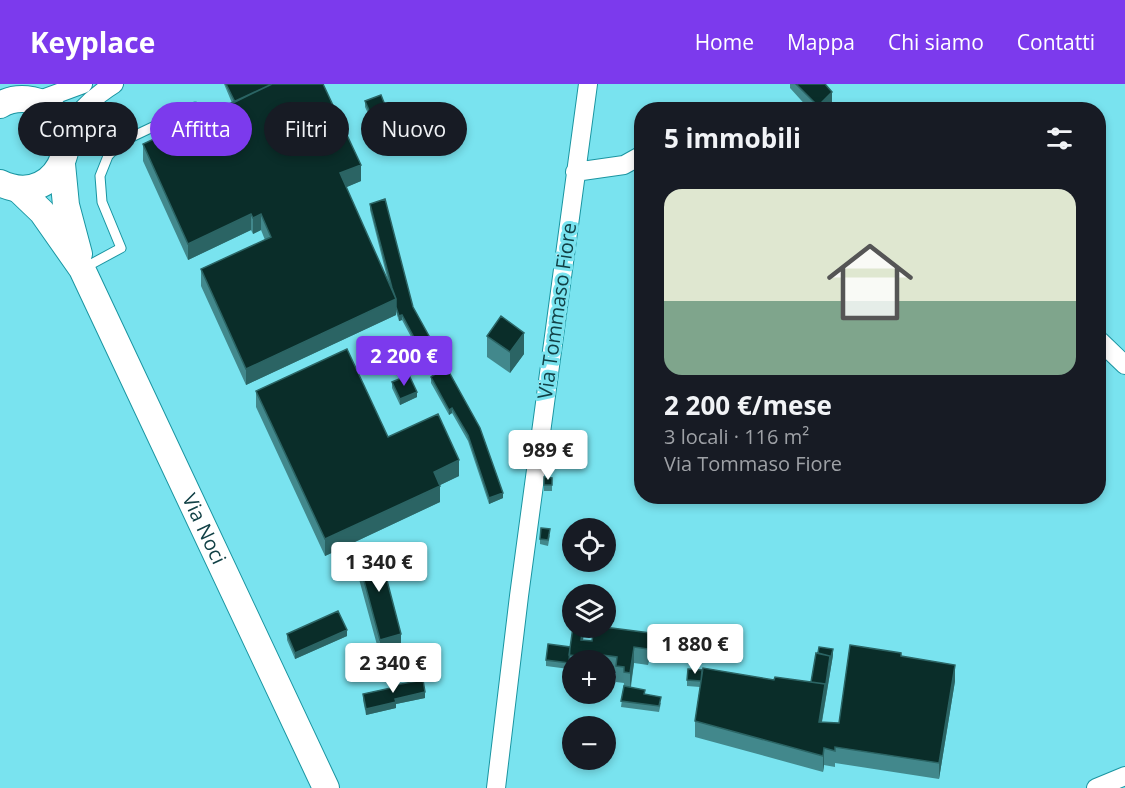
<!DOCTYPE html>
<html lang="it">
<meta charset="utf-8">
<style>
:root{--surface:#171b24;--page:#242831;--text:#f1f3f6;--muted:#9ea1a6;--line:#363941;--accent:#7c3aed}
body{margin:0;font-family:"Open Sans",sans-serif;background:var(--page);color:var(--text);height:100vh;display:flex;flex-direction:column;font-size:22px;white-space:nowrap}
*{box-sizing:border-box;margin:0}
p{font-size:20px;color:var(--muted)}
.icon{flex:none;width:33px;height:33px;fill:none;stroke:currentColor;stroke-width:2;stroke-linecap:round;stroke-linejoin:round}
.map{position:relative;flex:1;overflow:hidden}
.side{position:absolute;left:634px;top:18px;width:472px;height:402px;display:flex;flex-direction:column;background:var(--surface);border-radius:24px;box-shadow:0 3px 9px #0003}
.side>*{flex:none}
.hud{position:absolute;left:18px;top:18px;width:526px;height:54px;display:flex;gap:12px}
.tools{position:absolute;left:562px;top:434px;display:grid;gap:12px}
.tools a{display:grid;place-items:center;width:54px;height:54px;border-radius:50%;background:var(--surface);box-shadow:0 3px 9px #0003;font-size:30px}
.price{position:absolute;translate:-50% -51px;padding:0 14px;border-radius:6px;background:#fff;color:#222;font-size:20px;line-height:39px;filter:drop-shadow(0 2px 3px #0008)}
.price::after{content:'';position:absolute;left:50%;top:36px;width:18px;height:14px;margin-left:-9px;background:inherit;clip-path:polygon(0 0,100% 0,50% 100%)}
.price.selected{background:var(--accent);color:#fff}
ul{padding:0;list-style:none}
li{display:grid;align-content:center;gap:12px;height:318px;padding:0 30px}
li+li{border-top:2px solid var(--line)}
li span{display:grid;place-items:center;height:186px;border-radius:18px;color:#555}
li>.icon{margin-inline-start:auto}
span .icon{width:108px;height:108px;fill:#fffc;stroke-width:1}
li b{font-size:26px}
h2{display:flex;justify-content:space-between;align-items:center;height:72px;padding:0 30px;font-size:26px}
.chip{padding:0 21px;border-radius:27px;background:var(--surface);box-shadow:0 3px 9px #0003;font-size:21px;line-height:54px}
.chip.selected{background:var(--accent);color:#fff}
header{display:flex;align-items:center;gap:36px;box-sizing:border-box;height:84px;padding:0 30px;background:var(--accent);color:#fff}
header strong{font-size:28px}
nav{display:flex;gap:33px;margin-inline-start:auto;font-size:21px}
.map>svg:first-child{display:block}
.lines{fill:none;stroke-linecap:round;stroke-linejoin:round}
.service-casing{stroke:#1a95a1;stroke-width:11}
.minor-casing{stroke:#1a95a1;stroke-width:20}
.secondary-casing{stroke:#1a95a1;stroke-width:28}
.service{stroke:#fff;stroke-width:9}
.minor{stroke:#fff;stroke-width:18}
.secondary{stroke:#fff;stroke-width:26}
.wall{fill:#42888c}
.shaded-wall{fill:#2b6464}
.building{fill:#0a2d29;stroke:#2b6464;stroke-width:1.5}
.labels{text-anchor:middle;stroke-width:6;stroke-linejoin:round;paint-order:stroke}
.street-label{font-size:20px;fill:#124146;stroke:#79e3ef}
</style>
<header>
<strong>Keyplace</strong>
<nav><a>Home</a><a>Mappa</a><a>Chi siamo</a><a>Contatti</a></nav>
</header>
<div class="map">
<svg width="1125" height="704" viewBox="0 0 1125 704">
<rect width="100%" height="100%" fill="#79e3ef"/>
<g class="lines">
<g class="service-casing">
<path id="service" d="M84,184L121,164L102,118L100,92L108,72L121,58L195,23"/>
</g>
<g class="minor-casing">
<path id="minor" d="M37,17L83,0
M65,48C78,27 93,13 114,0
M575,88L624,81L642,71
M1100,257L1125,281
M496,704L519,512L588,0
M1096,704L1125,692"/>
</g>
<g class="secondary-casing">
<g id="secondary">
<path d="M0,21C10,15 21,14 32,16C95,30 63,129 0,99"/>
<path d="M62,80L66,121L79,170"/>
<path id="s1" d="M18,105L42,128L82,185L326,704"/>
</g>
</g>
<use href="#service" class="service"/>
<use href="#minor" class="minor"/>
<use href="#secondary" class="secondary"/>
</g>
<path class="wall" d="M224,0H323L361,97L346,103L388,197L370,126V120L413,223L503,414L489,420L468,357L452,329L449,331L431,299V293L432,292L402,236L399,237L396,228V231L246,301L201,202V185L265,156L261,146L253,150L251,146L188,176L143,77V60L232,19Z
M790,0H825L832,19L826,26H810L790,4Z
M365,17L387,32L372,38L365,23Z
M487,252L524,270L510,289L487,273Z
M392,298L417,313L400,321L392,304Z
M256,307L388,353L459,392L440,401V418L325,472L256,323Z
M544,393L552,394V407H544Z
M550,451L548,462L540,460V455Z
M356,467L401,561L405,581L397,583L393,569L380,572L356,484Z
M608,532L615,533L614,538L608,537Z
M584,543L583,556L650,565L648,581L634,579L631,603L661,619L659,628L621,623L624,599L616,598V589L606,588V576H573V588H569V585L546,582V576L570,563Z
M287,550L347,552L295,575L287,556Z
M833,571L822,638L839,639L901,572L955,597L939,695L835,679V683L824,681L823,688L695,653V637L700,603L687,602V596H774L811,598Z
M390,602L425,614L396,620V624L366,631L363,616V610L390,604Z"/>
<path class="shaded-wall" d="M832,8V19L826,26H818V22Z
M387,26V32L372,38V33Z
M361,81V97L340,106V89Z
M251,130V146L188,176V160Z
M261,130V146L253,150V134Z
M396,215V231L246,301V285Z
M402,231V236L399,237V232Z
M524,249V270L510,289V268Z
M417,308V313L400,321V315Z
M452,324V329L449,331V326Z
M459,376V392L434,404V388Z
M440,402V418L325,472V455Z
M503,409V414L489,420V414Z
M583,543H584V548L581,572V556Z
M347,546V552L295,575V569Z
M650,549V565L648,581V565Z
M401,550V566L393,563V569L380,572V556Z
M634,563V579L630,605V589Z
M833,565V571L819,654V638L825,600Z
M405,575V581L397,583V577Z
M955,581V597L939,695V679Z
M425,608V614L396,620V624L366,631V625L395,615Z
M824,664V681L823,688V672Z"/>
<path class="building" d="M226,0H272L235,18Z
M272,0H323L361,81L340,89L396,215L246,285L201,185L271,153L261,130L253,134L251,130L188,160L143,60Z
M796,0H825L832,8L818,22Z
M381,11L387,26L372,33L365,17Z
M385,115L413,223L480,344L503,409L489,414L468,351L452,324L449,326L431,293L434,291L402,231L399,232L396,223V215L392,204L370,120Z
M501,232L524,249L510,268L487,252Z
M347,265L388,353L438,330L459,376L434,388L440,402L325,455L256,307Z
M409,291L417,308L400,315L392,298Z
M544,393L552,394V401H544Z
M541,444L550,445L548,456L540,455Z
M378,462L401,550L380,556L356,467Z
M338,527L347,546L295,569L287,550Z
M609,527H615L614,533L608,532Z
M573,543H583L581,556L592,557L594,543H604L650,549L648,565L634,563L630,589L624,588V583L616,582L617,573L587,569L586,573L569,571Z
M548,560L570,563L569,579L546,576Z
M401,561L405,575L397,577L393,563Z
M850,561L901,569V572L955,581L939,679L835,663V667L824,664L823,672L695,637L703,584L774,596L775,593L825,600L819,638L839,639Z
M819,563L833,565L830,577V572L818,569Z
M816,569L830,572L825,606V600L811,598Z
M688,585L702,586L701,597L687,596Z
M423,596L425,608L395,615L396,618L366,625L363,610L391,604L390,602Z
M624,602L645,606L644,610L661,613L659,622L621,617Z"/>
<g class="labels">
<g class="street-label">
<text transform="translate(557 227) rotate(-82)" y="7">Via Tommaso Fiore</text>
<text dy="7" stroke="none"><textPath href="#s1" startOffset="390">Via Noci</textPath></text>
</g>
</g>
</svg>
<div class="tools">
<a><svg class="icon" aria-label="locate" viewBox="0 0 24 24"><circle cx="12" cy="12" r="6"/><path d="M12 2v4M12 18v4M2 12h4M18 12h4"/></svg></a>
<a><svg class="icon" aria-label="layers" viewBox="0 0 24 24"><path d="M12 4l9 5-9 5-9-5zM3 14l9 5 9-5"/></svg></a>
<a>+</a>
<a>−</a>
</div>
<b class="price selected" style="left:404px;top:303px">2 200 €</b>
<b class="price" style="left:548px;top:397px">989 €</b>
<b class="price" style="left:379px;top:509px">1 340 €</b>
<b class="price" style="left:695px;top:591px">1 880 €</b>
<b class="price" style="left:393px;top:610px">2 340 €</b>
<div class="hud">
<a class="chip">Compra</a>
<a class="chip selected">Affitta</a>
<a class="chip">Filtri</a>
<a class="chip">Nuovo</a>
</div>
<section class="side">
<h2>5 immobili<svg class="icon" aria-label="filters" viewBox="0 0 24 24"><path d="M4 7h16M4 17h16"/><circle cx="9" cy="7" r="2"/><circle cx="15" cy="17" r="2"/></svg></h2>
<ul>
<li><span style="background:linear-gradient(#dfe7d0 60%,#7fa58c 0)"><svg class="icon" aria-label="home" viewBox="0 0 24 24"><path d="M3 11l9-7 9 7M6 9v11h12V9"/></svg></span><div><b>2 200 €/mese</b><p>3 locali · 116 m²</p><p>Via Tommaso Fiore</p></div></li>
</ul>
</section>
</div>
